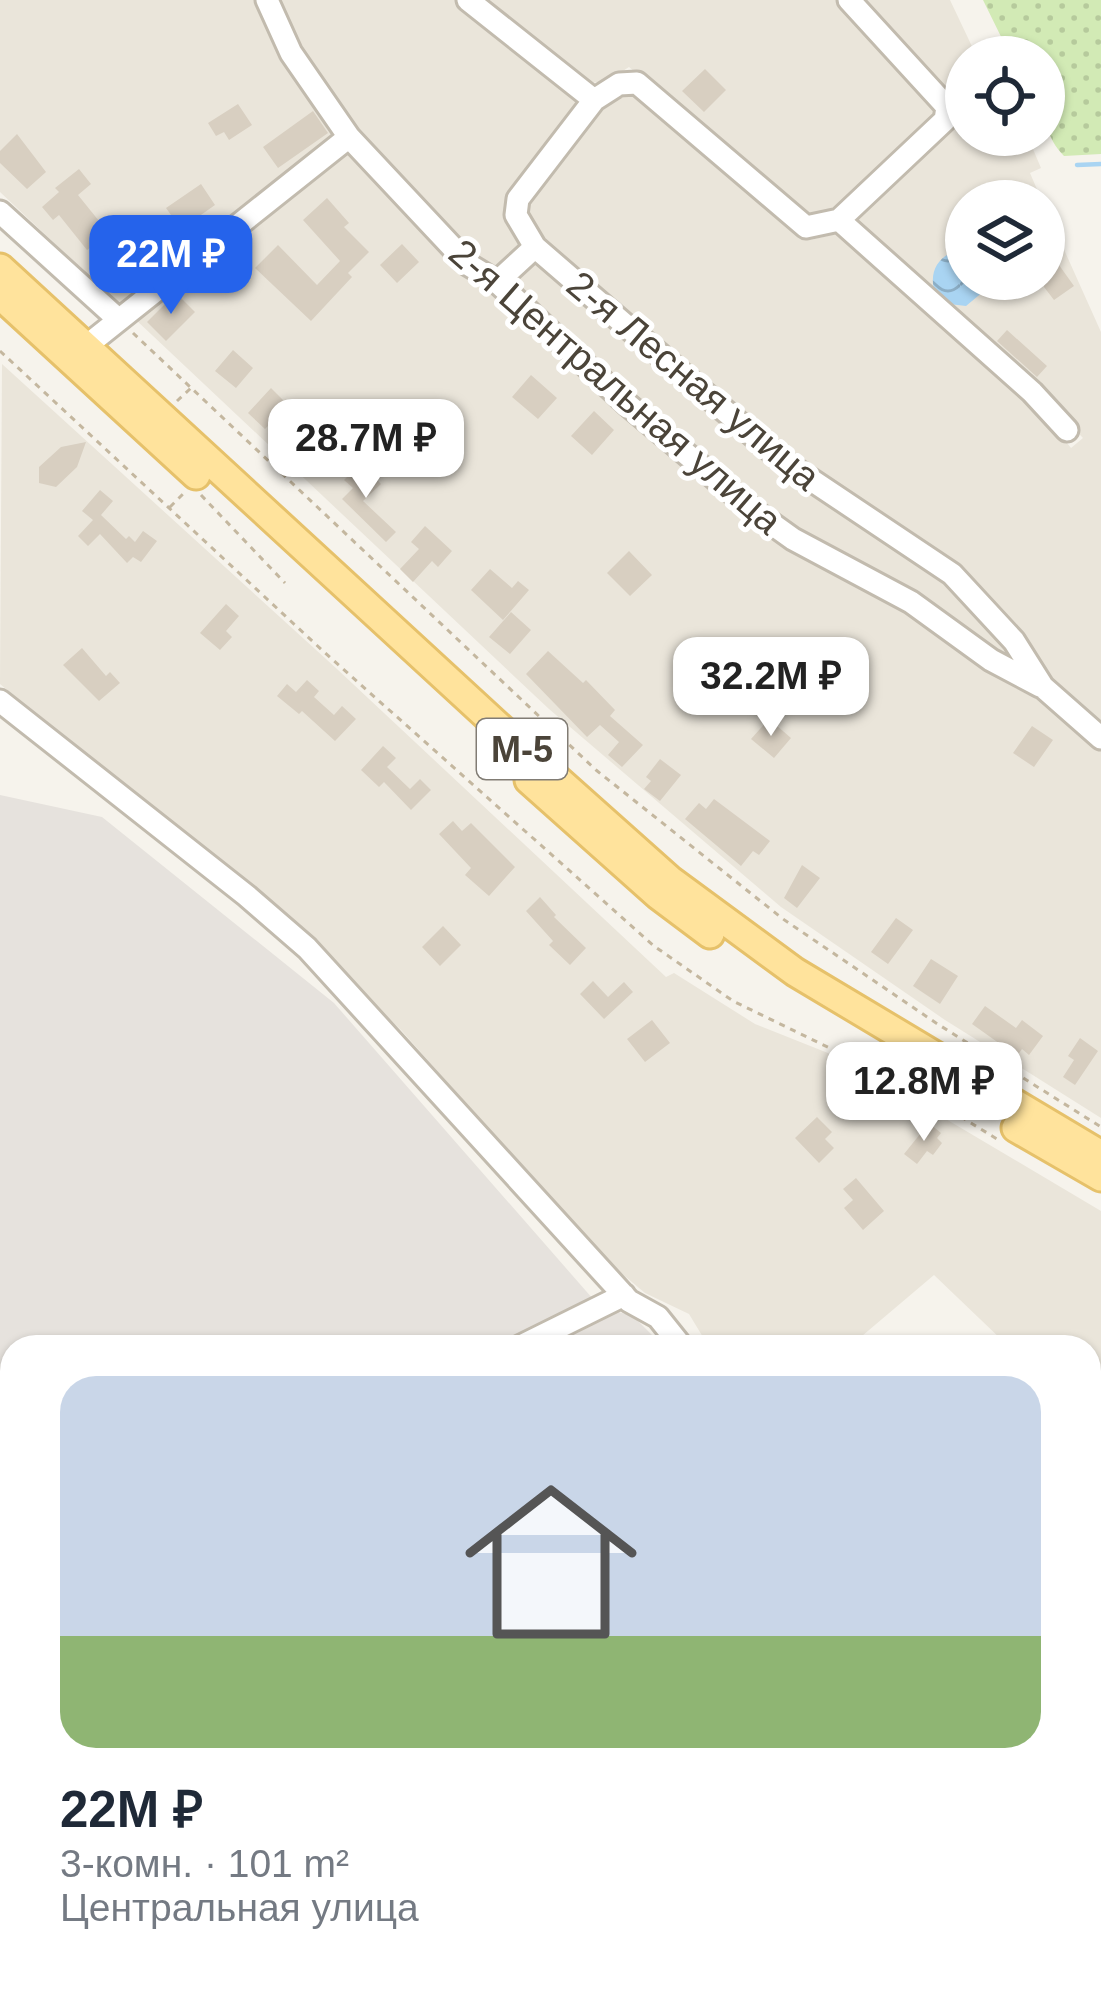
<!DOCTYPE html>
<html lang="ru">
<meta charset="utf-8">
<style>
:root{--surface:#fff;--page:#f2f2f3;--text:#1f2937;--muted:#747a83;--accent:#2563eb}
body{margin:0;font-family:Helvetica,sans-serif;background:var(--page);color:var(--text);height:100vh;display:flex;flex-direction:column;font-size:45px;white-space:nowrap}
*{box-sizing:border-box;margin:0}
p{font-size:39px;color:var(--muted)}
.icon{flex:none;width:66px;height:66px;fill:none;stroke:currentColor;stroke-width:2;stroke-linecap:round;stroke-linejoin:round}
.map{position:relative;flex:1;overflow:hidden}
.panel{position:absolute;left:0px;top:1335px;width:1101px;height:663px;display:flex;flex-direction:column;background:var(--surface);border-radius:36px 36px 0 0;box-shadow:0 3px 9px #0004}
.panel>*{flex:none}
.tools{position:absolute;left:945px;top:36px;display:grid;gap:24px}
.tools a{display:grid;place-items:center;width:120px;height:120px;border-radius:50%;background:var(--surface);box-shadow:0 3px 9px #0004;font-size:60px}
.price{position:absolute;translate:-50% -102px;padding:0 27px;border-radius:24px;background:#fff;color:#222;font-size:39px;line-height:78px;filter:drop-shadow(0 3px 6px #0008)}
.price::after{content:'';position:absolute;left:50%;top:72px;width:36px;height:27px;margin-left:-18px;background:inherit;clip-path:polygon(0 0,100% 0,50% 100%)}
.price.active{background:var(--accent);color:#fff}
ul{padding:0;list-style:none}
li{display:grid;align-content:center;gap:24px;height:636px;padding:0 60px}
li span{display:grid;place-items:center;height:372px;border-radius:36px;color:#555}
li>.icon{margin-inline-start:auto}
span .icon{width:216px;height:216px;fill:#fffc;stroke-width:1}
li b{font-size:51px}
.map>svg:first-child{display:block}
.residential{fill:#eae5da}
.industrial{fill:#e6e2dd}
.grass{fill:url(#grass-dots)}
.water{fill:url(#water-waves)}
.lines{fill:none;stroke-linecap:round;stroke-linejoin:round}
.stream{stroke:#a9d4f2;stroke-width:4.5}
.building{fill:#d8cfc1}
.minor-casing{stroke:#c2bbae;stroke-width:27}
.major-casing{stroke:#e6c16a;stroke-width:33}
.path{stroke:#c4b79f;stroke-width:3;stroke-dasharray:6 6;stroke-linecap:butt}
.minor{stroke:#fff;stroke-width:21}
.major{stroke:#ffe39c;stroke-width:27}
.labels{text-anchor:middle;stroke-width:10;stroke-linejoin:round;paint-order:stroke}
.shield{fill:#fff;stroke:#817c74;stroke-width:3}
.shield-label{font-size:36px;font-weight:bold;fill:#4b4439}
.street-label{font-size:39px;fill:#4b4439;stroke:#fff}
</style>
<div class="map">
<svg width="1101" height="1996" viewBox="0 0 1101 1996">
<defs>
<pattern id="grass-dots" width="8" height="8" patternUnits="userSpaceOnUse" patternTransform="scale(3)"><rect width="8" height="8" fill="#d2eab5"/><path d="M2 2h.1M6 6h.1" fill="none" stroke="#b6ca9c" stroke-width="1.8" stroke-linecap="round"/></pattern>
<pattern id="water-waves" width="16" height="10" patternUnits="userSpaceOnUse" patternTransform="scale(3)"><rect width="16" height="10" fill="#a9d4f2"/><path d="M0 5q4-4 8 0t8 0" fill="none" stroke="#8caec5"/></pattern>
</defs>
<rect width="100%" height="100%" fill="#f6f3ec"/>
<path class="residential" d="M0,0H256L338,133L120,305L0,192Z
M273,0H456L586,102L505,203L526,241L496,273L472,256L355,133L292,44L287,16Z
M486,0H839L941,111L830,214L808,220L629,67L609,80L592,83Z
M862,0H950L977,57H966V135H1027L1041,168L1030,173L1042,201H966V279H1044V205L1101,332V731L1068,703L1020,638L786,456L554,255L521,213L522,201L607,95L636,92L810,240L836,234L1030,397L1071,448L1083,438L996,348L850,215L951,124L958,103Z
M348,149L623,411L1044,702L1101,751V1118L945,1020L781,907L549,709L135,319Z
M529,260H539L947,579L1001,634L1009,652L1005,658L794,531L726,479L505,282Z
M2,364L337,669L666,977L674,973L755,1024L848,1061L1101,1211V1654L1089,1640V1347H1000L1004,1342L934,1275L849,1347H709L689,1314L645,1293L602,1257L401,1030L297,932L0,684Z"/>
<path class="industrial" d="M0,795L102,817L334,1003L600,1307L633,1316L664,1347H12V1876L0,1885Z"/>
<path class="grass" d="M983,0H1101V154L1064,156C1037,128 1044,94 1044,57H1011Z"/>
<path class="water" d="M966,248V279H984V291L966,306L949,304L935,293C927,268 942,252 966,248Z"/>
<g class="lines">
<path class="stream" d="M1077,165L1101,164"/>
</g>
<path class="building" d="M705,69L726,90L704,112L682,91Z
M238,104L252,125L229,140L224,132L216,136L208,123Z
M313,111L328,133L278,168L263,147Z
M17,134L46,172L27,189L0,163V151Z
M79,169L91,184L78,195L120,247L126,243L142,264L121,279L94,245L87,250L59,215L53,220L42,207L59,192L55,188Z
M201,184L215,205L181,229L166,208Z
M327,198L349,223L344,227L369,252L348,273L352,277L311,321L255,268L278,245L317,285L340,261L303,220Z
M402,244L419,262L397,283L380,265Z
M1044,244L1074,286L1054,300L1044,287Z
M176,293L195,312L166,341L147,322Z
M1007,330L1047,366L1037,377L997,341Z
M233,350L253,368L236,388L215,371Z
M531,375L557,398L538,419L512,397Z
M271,388L288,405L265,429L248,413Z
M594,411L614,430L592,455L571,436Z
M86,442L77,467L56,487L39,483V467L61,447Z
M361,463L381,484L363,501L396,532L386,542L342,499L353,488L344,480Z
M100,490L113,501L101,515L126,539L129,536L135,542L143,531L157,541L141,562L133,557L127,563L100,534L88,546L78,536L93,520L82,511Z
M425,526L452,551L438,567L432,561L413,582L400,569L419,549L411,542Z
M629,551L652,575L630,596L607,573Z
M490,569L512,588L518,581L529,590L503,620L471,590Z
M226,604L239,616L226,631L232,637L220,650L200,633Z
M511,612L531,630L510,654L489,637Z
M82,648L106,676L110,672L120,683L99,701L63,665Z
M548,651L583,683L586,680L615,710L610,716L643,745L622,767L608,755L619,742L600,725L587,737L526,674Z
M307,680L319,691L314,697L334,715L342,706L356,719L335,741L302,711L299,714L277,696L287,684L296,692Z
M769,719L791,738L774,758L751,739Z
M1032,726L1053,740L1034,767L1013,753Z
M383,746L396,758L387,767L410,789L420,779L431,790L411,810L384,782L379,787L361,770Z
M660,759L681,775L660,801L644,789L651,781L646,777Z
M714,799L770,841L759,855L753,851L741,866L685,819L699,803L706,809Z
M453,821L462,831L471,823L515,867L489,896L465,875L471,868L439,834Z
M802,865L820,878L797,908L784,898Z
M540,897L556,915L554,917L586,948L570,965L549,945L553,941L526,911Z
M896,918L913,930L888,964L871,952Z
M443,926L461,945L440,966L422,947Z
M931,959L958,976L940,1004L913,986Z
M593,981L608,997L624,982L633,992L604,1019L580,994Z
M985,1006L1016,1028L1022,1020L1043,1036L1029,1055L1022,1049L1017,1056L972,1024Z
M652,1020L670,1043L645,1062L627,1039Z
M1080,1038L1098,1051L1075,1085L1063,1077L1074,1060L1068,1056Z
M817,1117L832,1132L825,1139L834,1148L819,1163L795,1138Z
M929,1123L941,1133L937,1138L942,1143L933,1155L927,1151L917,1164L904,1154Z
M856,1178L884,1211L863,1230L844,1208L853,1200L843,1189Z"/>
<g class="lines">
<g class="minor-casing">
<path id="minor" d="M267,0L291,53L349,137L469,265L497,282L627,404L754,511L793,539L911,602L991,660L1040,686
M468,0L594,100L518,199L516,215L535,247L783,461L952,574L1014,641L1043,687L1101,738
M594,100L619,84L637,83L806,227L839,220L1032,392L1067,430
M0,212L119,320
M839,220L945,120L947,107L849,0
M497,282L535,247
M85,347L349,137
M0,701L247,896L307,948L629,1301L658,1317L682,1347
M519,1347L624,1295
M0,1435L12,1419
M1089,1659L1101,1673
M1089,1942L1101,1958"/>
</g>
<g class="major-casing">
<path id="major" d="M0,268L523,749L670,880L795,972L1101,1155
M0,295L196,475
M529,780L658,895L710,934
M1016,1128L1101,1177
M1089,1855L1101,1839
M967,1996L976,1986"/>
</g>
<path class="path" d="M133,333L596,770L783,919L936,1023L1101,1127
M0,351L323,651L654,946L733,1001L922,1093L997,1139
M177,401L191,388
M201,495L285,583
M170,507L184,493
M1089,1406L1101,1391"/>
<use href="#minor" class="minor"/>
<use href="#major" class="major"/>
</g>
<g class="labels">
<rect class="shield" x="477" y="719" width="90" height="60" rx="9"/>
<g class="shield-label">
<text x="522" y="762">М-5</text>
</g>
<g class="street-label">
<text transform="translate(694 380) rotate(40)" y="14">2-я Лесная улица</text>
<text transform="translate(616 386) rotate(41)" y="14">2-я Центральная улица</text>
</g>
</g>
</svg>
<div class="tools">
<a><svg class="icon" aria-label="locate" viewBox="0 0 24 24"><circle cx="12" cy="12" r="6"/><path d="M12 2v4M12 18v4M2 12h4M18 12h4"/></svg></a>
<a><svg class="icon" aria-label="layers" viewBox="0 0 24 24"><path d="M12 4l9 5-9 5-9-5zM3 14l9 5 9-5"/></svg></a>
</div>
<b class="price active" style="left:171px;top:317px">22M ₽</b>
<b class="price" style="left:366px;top:501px">28.7M ₽</b>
<b class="price" style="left:771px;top:739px">32.2M ₽</b>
<b class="price" style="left:924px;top:1144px">12.8M ₽</b>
<section class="panel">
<ul>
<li><span style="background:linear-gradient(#c9d6e8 70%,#8fb573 0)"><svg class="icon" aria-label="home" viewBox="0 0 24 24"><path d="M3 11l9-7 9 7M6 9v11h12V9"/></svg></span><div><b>22M ₽</b><p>3-комн. · 101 m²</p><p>Центральная улица</p></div></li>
</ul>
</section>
</div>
